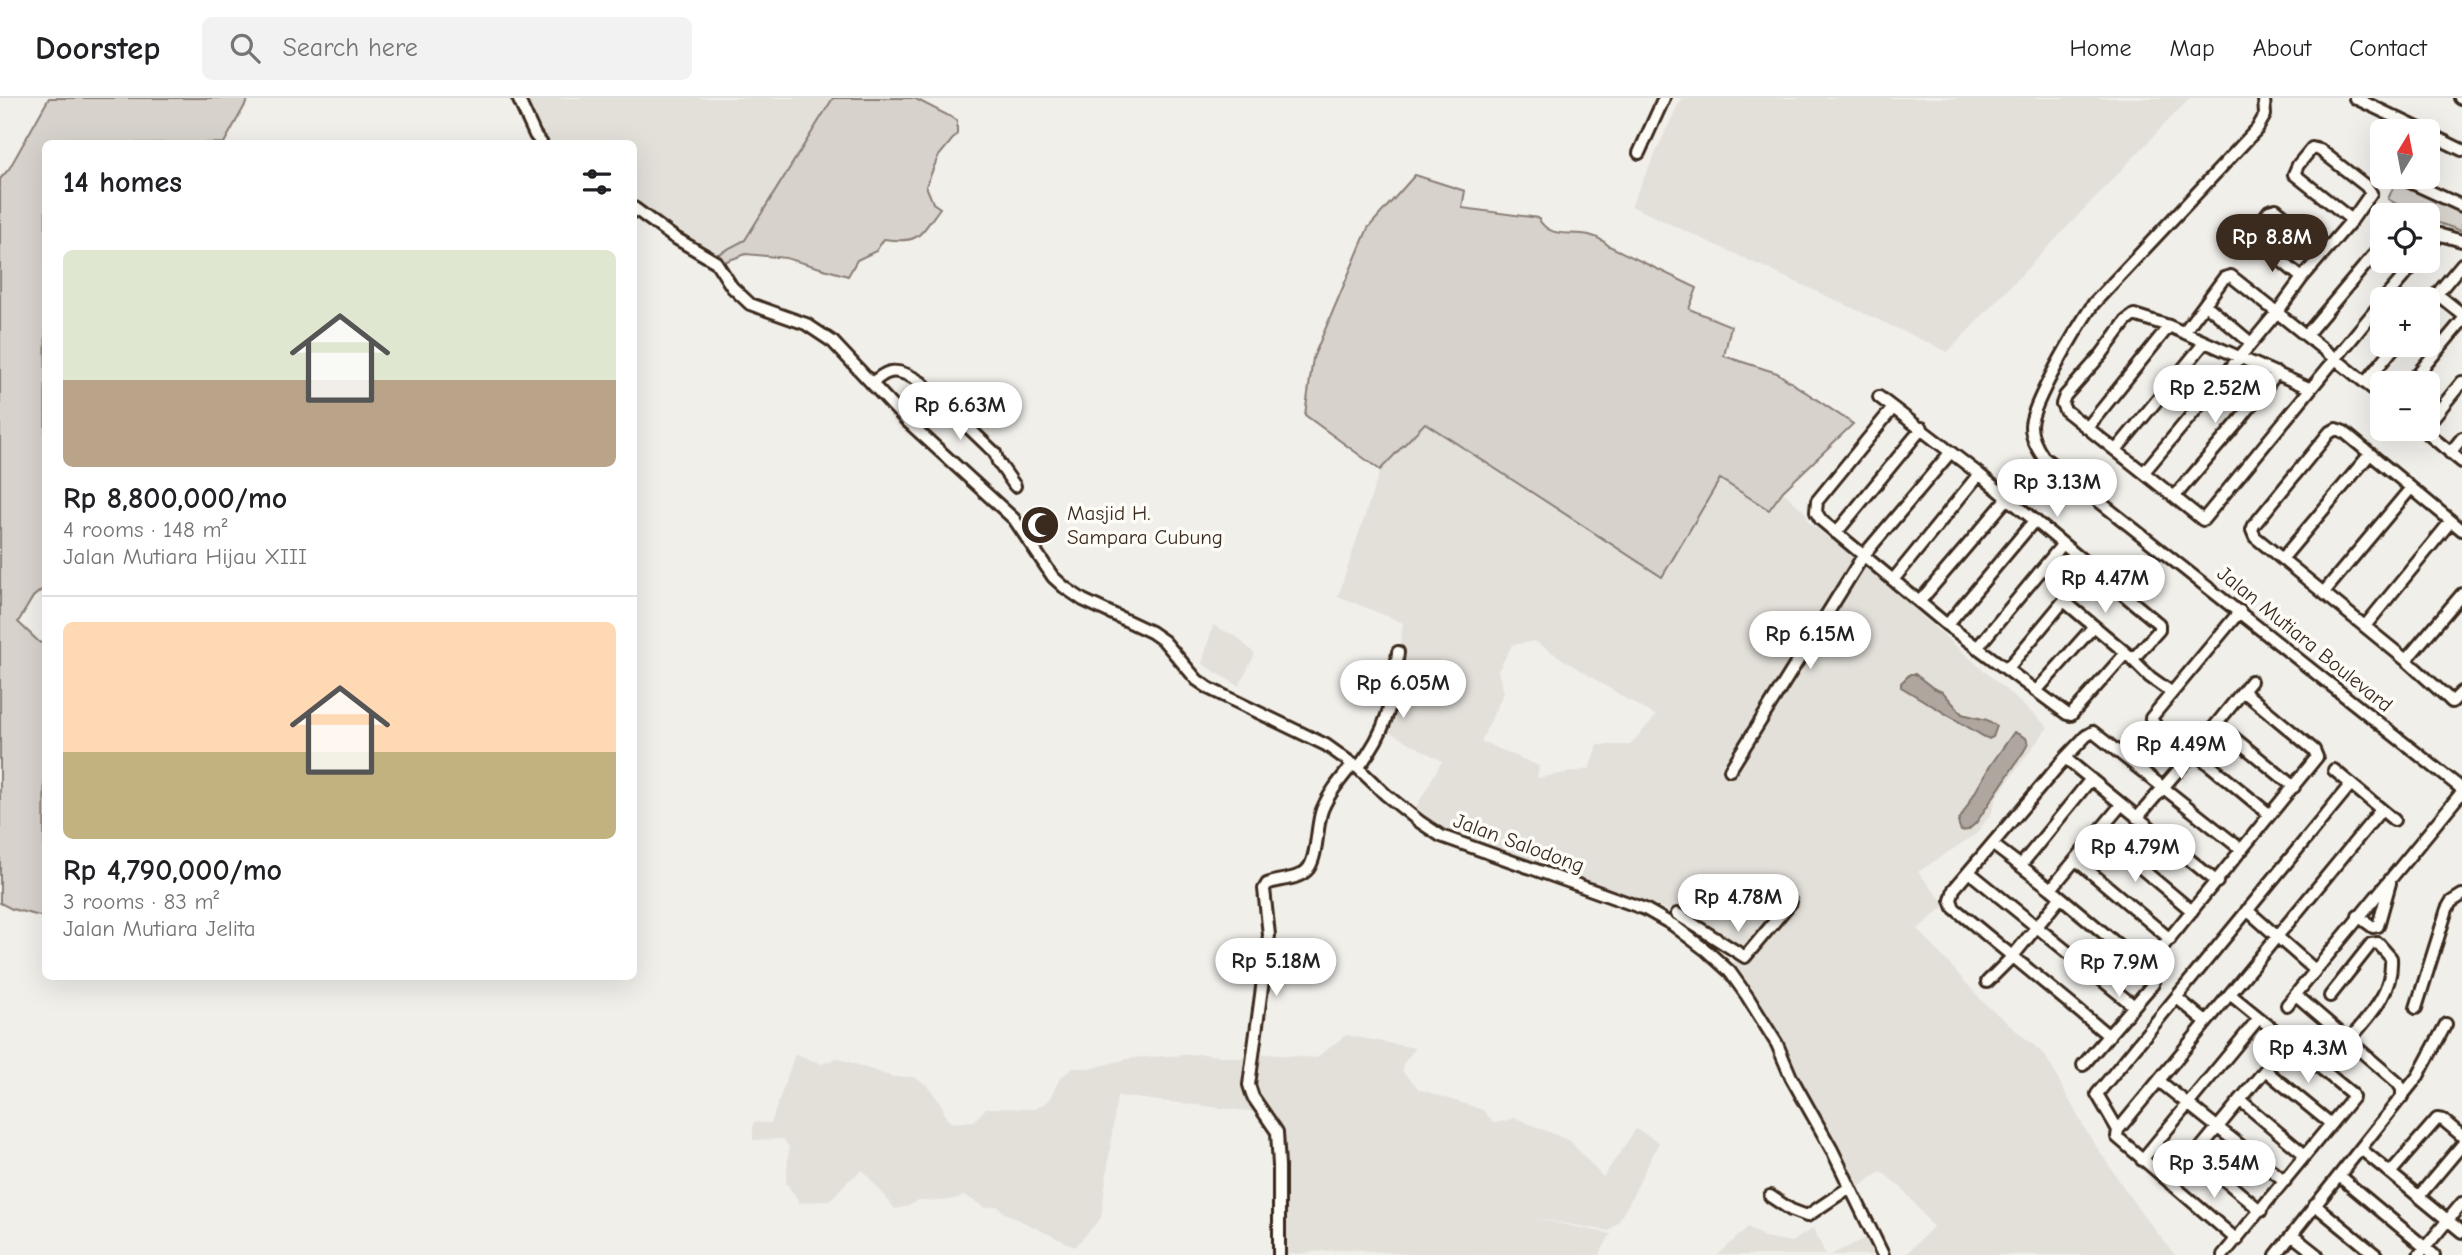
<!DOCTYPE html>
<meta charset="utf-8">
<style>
:root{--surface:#fff;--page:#f2f2f2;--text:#202124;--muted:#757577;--line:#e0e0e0;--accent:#3b2a1e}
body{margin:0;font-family:"Comic Neue",sans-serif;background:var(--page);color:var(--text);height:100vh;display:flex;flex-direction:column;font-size:26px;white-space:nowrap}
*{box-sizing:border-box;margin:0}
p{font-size:23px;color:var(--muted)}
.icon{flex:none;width:38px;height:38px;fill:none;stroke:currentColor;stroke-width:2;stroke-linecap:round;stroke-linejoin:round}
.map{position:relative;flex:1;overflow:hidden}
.details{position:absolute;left:42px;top:42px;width:595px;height:840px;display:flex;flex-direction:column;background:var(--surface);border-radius:10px;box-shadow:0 7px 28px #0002}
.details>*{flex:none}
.needle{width:46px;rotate:10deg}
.tools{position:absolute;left:2370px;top:21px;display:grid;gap:14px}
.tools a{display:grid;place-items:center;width:70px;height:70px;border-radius:10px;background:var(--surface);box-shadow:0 7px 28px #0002;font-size:35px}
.price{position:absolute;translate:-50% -60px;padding:0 16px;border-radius:24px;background:#fff;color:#222;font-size:23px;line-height:46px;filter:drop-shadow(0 2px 4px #0008)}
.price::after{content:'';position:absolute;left:50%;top:42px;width:21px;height:16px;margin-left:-10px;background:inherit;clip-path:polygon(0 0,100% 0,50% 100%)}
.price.active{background:var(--accent);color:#fff}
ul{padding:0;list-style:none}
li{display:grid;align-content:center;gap:14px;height:371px;padding:0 21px}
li+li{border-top:2px solid var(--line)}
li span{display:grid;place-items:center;height:217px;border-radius:10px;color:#555}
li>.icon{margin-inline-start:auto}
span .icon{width:126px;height:126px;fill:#fffc;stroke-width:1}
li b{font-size:30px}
h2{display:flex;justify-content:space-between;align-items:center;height:84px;padding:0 21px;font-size:30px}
header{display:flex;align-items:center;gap:42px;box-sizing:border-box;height:98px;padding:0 35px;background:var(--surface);border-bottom:2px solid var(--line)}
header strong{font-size:33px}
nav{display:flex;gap:38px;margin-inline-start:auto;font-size:24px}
.search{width:490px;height:63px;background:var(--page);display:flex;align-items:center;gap:18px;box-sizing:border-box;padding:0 24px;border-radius:10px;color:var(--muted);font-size:26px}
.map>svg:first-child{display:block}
.built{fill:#e3e0da;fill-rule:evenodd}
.green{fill:#d7d2cc;stroke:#897e75;stroke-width:2}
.water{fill:#aea69f;stroke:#80746b;stroke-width:2}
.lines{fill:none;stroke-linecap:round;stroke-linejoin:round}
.minor-casing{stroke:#3b2a1e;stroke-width:16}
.minor{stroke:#fdfcf7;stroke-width:10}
.labels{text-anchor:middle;stroke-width:7;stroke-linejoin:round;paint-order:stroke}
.poi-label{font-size:21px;fill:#3b2a1e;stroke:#fdfcf7;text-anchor:start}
.street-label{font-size:21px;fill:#3b2a1e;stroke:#fdfcf7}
</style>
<header>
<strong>Doorstep</strong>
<div class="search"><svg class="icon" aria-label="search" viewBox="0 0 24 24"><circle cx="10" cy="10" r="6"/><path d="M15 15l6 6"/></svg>Search here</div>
<nav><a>Home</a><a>Map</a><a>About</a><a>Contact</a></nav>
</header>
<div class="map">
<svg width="2462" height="1157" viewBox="0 0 2462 1157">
<rect width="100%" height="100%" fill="#f1efea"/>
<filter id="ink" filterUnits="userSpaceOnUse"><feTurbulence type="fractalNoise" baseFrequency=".0143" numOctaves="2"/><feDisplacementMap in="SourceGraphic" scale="14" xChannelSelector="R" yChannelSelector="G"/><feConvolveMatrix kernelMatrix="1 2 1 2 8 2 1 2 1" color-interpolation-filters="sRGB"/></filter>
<g filter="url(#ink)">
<path class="built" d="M532,0H833L745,142L718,156L676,135L634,104V46L551,45L526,6Z
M1681,0H2190L1948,254L1631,108Z
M1425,324L1662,478L1720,381L1769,412L1783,394L1806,415L1808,424L1854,458L2048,629L1997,698L1992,714L1976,736L1918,774L1946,807L1918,831L1984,905L2045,957L2086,1033L2136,1108L2175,1157H1905L1933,1129L1903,1091L1881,1073L1855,1092L1772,928L1730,870L1737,860L1694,829L1663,810L1453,739L1414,713L1442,663L1388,633L1403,525L1338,498L1380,372ZM1534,543L1623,599L1656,618L1630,647H1597L1589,671L1537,680L1539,668L1481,643L1504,594L1498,573L1512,547Z
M1213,527L1237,539L1255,556L1239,588L1202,566Z
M1346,937L1415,950L1403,966V974L1419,991L1483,1012L1494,1025L1516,1020L1570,1043L1603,1079L1636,1031L1659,1044L1629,1105L1618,1124L1609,1133L1532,1120L1611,1136L1599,1157H1418L1348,1151L1283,1157V1039L1255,991L1257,955L1316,960Z
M795,956L822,966L837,960L893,979H913L927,987L942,1007L946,1020L952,1025L974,1023L986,1010L1035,1011L1049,1002L1060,980L1073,970H1093L1130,960L1203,956L1251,961L1246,997L1257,1014L1117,998L1101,1120L1075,1149L1005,1115L997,1108L985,1110L966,1098L944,1103L919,1102L909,1108L895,1111L863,1072L847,1084L830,1102L800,1105L786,1085L789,1049L783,1041L753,1042V1024L771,1025Z
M1748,1129L1764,1139L1792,1144L1813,1130L1826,1157H1718Z
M1871,1138L1877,1157H1830Z"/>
<path class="green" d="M49,0H249L224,45L46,46L45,489L33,499L18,524L39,544L45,547L44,819L12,811L0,805V81L9,71Z
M833,0H914L957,22V36L938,59L926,88L933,105L940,110C919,138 920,146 884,141L876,153L857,162L848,178L786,160L746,156L724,164L718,156L745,142Z
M1415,77L1465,93L1462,110L1538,120C1554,149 1583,123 1609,148L1697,190L1689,211L1731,228L1724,258L1777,275L1853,326L1783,393L1769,412L1720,381L1662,479L1425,325L1380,372L1305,317L1313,260L1368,130Z
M2395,85H2400L2462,114V133L2427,121V117H2416L2388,101Z"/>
<path class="water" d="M1910,576H1915L1933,590L1943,594L1962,616L1987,622L1997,628L1993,639L1989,641L1983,638L1901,589V585Z
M2014,634L2026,640L2028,646L2024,653L1976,725L1968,732L1961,733L1958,724L1990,668Z"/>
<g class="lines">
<g class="minor-casing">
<path id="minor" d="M518,0L535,37L542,46
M2264,0L2265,17L2257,31L2094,205C2080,225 2031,307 2031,328C2031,340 2037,350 2043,359L2462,691
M2355,0L2424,33
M2460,0L2462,1
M2427,35L2462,52
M1639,55L1664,0
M2399,79L2462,108
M634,110L672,138L716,164L732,189L750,206L806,226L833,244L906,322L1014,421L1053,479L1064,489L1083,502L1151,534L1164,543L1197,582L1210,591L1326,647L1358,670L1385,696L1420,724L1441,738L1645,811L1673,827L1707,853L1730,874L1747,898L1777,946L1791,979L1832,1052L1883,1157
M2427,133L2462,143
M2427,151L2440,136
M2302,180L2352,122L2371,95L2366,88L2320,52L2312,50L2298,67L2294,76L2352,122
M2437,196L2462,216
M2384,201L2417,163
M2205,206L2251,245
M2427,208L2462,166
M2184,234L2224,180L2231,178L2382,298
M2307,236L2382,147
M871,285C877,282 881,277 887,275C898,270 913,279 922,285L995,355L998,364L1015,388
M2365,285L2396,247
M2410,285L2462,223
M2309,290L2169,228L2134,217L2126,223L2101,257L2065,298L2062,306L2065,312L2203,422L2382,204
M1879,299L1979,376L2159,526V532L2133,561
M1893,310L1817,403L1816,414L1821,422L1947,527L2067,616L2071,617L2126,555L2150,579L2171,594
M2427,327L2462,284
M2087,330L2169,228
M2422,331L2462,364
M2116,352L2205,244
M2450,355L2462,340
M2144,374L2278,213L2302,180L2255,141L2254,133L2269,113L2276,111L2326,152
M2175,398L2239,323L2277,275
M2462,432L2344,334L2336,331L2329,335L2254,427L2252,432L2255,439L2406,562L2447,599L2452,604L2462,594
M1836,435L1922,330
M2282,461L2370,356
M1893,482L1979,376
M2324,494L2411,390
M1920,503L2007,401
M2064,503L2126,555
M1947,527L2034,423
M2365,528L2451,423
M1977,550L2062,447
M2406,562L2462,496
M2008,570L2091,470
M2251,583L2194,654L2270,717
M2037,592L2094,528
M2217,626L2294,689
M2190,659L2159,633L2151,620L2240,513
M2065,660L2217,784
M1358,670C1390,628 1392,604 1398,554
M1730,672L1863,458L1950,355
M2334,672L2394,722
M2137,720L2192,656
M2098,734L2192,813
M1992,746L2051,791L2155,878L2153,886L2083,967
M2076,762L2170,841
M2021,767L2091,681
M1969,774L2134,908
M2051,791L2121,707
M2247,812L2315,872
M1677,816L1745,859L1791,804
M2358,818L2373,829L2378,828L2390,785
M2146,869L2317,659L2314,652L2243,593
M1987,884L2013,858L2060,800
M2296,897L2398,985L2402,991V999
M2330,898L2371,846L2378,845L2391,860C2393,896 2370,917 2349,942
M2177,900L2206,924
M2287,907L2462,694
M2416,910L2447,811L2451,804L2462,797
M2109,938L1954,810L1951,802L1954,791L2065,660L2086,638L2093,634L2242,752
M2265,972L2331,1026
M2159,983L2285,1083
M2240,1002L2305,1057
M2118,1032L2381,712
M2361,1051L2462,1134
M2195,1057L2261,1113
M2142,1062L2259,920
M2390,1075L2437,1021L2443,1022L2462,1038
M2339,1078L2434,1157
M2171,1086L2288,944
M1770,1098L1791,1112L1807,1118L1850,1089
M2419,1098L2462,1047
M2315,1107L2376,1157
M2293,1138L2317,1157
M2237,1142L2117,1039L2118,1032L2097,996L2351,686
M1279,1157V1068L1277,1034L1253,999L1249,987L1269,837L1264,791L1267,786C1279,781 1299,782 1308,771C1318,758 1316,729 1322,712C1329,695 1341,681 1353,666
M2223,1157L2353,999L2351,995L2231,897
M2276,1157L2418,978L2446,926
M2419,1157L2462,1105"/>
</g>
<use href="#minor" class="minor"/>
</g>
</g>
<defs>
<g id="mosque-disc" transform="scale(2.0125)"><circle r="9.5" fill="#3b2a1e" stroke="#fdfcf7"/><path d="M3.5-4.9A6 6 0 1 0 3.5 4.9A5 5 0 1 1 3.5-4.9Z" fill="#fff"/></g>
</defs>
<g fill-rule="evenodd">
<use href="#mosque-disc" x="1040" y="427"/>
</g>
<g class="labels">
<g class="poi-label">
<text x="1067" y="422">Masjid H.<tspan x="1067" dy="24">Sampara Cubung</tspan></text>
</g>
<g class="street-label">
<text transform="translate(2305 541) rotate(39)" y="7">Jalan Mutiara Boulevard</text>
<text transform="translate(1519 745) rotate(20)" y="7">Jalan Salodong</text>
</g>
</g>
</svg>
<div class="tools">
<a><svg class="needle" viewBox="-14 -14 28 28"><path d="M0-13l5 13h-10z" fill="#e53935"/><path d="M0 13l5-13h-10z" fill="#757577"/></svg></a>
<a><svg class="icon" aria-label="locate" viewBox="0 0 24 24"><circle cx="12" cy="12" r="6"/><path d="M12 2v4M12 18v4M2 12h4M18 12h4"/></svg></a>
<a>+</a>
<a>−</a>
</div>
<b class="price active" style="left:2272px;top:176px">Rp 8.8M</b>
<b class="price" style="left:2215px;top:327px">Rp 2.52M</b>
<b class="price" style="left:960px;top:344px">Rp 6.63M</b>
<b class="price" style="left:2057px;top:421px">Rp 3.13M</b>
<b class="price" style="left:2105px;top:517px">Rp 4.47M</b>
<b class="price" style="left:1810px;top:573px">Rp 6.15M</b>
<b class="price" style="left:1403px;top:622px">Rp 6.05M</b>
<b class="price" style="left:2181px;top:683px">Rp 4.49M</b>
<b class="price" style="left:2135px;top:786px">Rp 4.79M</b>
<b class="price" style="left:1738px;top:836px">Rp 4.78M</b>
<b class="price" style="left:1276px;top:900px">Rp 5.18M</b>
<b class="price" style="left:2119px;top:901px">Rp 7.9M</b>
<b class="price" style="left:2308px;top:987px">Rp 4.3M</b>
<b class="price" style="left:2214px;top:1102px">Rp 3.54M</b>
<section class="details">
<h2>14 homes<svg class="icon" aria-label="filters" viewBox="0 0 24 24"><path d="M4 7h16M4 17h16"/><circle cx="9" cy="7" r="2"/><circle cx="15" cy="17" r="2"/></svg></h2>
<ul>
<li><span style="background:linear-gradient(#dfe7d0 60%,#b9a48a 0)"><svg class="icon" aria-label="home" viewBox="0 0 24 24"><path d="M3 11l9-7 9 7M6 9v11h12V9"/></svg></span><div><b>Rp 8,800,000/mo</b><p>4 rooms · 148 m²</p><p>Jalan Mutiara Hijau XIII</p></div></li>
<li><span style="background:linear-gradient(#ffd9b3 60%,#c2b280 0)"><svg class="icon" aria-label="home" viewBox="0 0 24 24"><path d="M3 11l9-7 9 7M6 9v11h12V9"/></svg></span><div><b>Rp 4,790,000/mo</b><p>3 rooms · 83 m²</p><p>Jalan Mutiara Jelita</p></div></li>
</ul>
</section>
</div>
